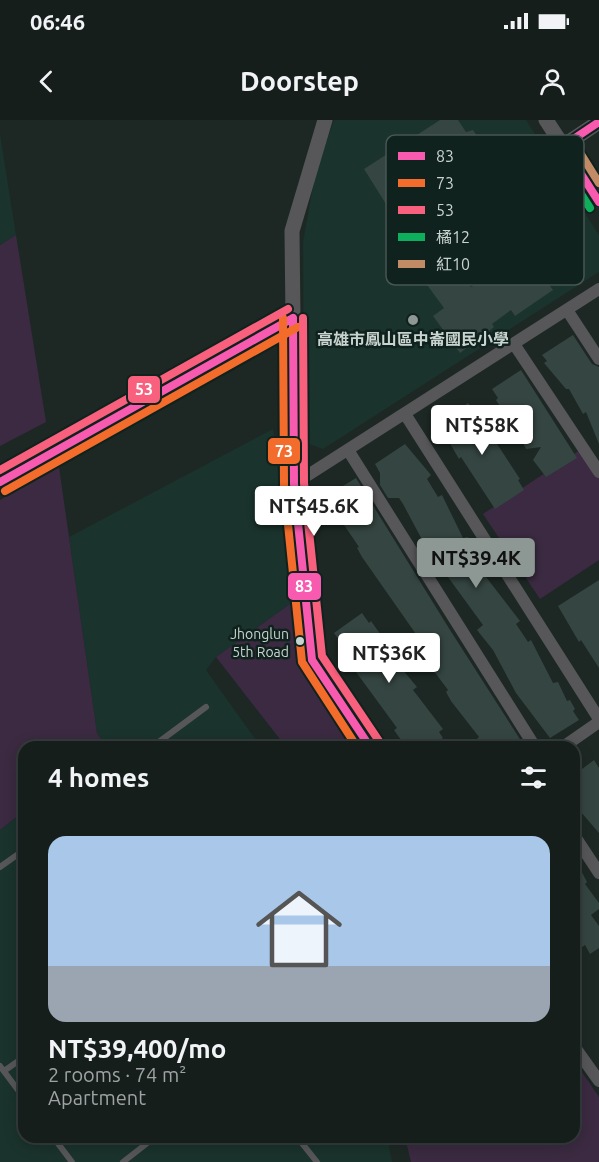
<!DOCTYPE html>
<meta charset="utf-8">
<style>
:root{--surface:#161e1c;--page:#232b29;--text:#f1f3f6;--muted:#9ea2a3;--line:#353c3b;--accent:#8d9894}
body{margin:0;font-family:Ubuntu,"Noto Sans TC",sans-serif;background:var(--page);color:var(--text);height:100vh;display:flex;flex-direction:column;font-size:22px;white-space:nowrap}
*{box-sizing:border-box;margin:0}
p{font-size:20px;color:var(--muted)}
.icon{flex:none;width:33px;height:33px;fill:none;stroke:currentColor;stroke-width:2;stroke-linecap:round;stroke-linejoin:round}
.map{position:relative;flex:1;overflow:hidden}
.panel{position:absolute;left:18px;top:621px;width:562px;height:402px;display:flex;flex-direction:column;background:var(--surface);border-radius:18px;box-shadow:0 3px 15px #0003,0 0 0 2px var(--line)}
.panel>*{flex:none}
.price{position:absolute;translate:-50% -51px;padding:0 14px;border-radius:6px;background:#fff;color:#222;font-size:20px;line-height:39px;filter:drop-shadow(0 2px 3px #0008)}
.price::after{content:'';position:absolute;left:50%;top:36px;width:18px;height:14px;margin-left:-9px;background:inherit;clip-path:polygon(0 0,100% 0,50% 100%)}
.price.current{background:var(--accent);color:#111}
ul{padding:0;list-style:none}
li{display:grid;align-content:center;gap:12px;height:318px;padding:0 30px}
li+li{border-top:2px solid var(--line)}
li span{display:grid;place-items:center;height:186px;border-radius:18px;color:#555}
li>.icon{margin-inline-start:auto}
span .icon{width:108px;height:108px;fill:#fffc;stroke-width:1}
li b{font-size:26px}
h2{display:flex;justify-content:space-between;align-items:center;height:72px;padding:0 30px;font-size:26px}
.status{display:flex;justify-content:space-between;align-items:center;height:42px;padding:0 30px;background:var(--surface);direction:ltr}
.status svg{height:16px;fill:currentColor}
header{display:flex;justify-content:space-between;align-items:center;height:78px;padding:0 30px;background:var(--surface);font-size:27px;font-weight:700}
.map>svg:first-child{display:block}
.built{fill:#1a332c}
.green{fill:#3b2a41}
.building{fill:#354541;fill-rule:evenodd}
.lines{fill:none;stroke-linecap:round;stroke-linejoin:round}
.service{stroke:#575759;stroke-width:6}
.minor{stroke:#575759;stroke-width:12}
.tertiary{stroke:#575759;stroke-width:15}
.bus-1-casing{stroke:#10221d;stroke-width:12}
.bus-2-casing{stroke:#10221d;stroke-width:12}
.bus-3-casing{stroke:#10221d;stroke-width:12}
.bus-4-casing{stroke:#10221d;stroke-width:12}
.bus-5-casing{stroke:#10221d;stroke-width:12}
.bus-1{stroke:#f75aaf;stroke-width:8}
.bus-2{stroke:#f36c2b;stroke-width:8}
.bus-3{stroke:#f8607d;stroke-width:8}
.bus-4{stroke:#0daf5c;stroke-width:8}
.bus-5{stroke:#c18c65;stroke-width:8}
.poi-dot{fill:#8d9894;stroke:#10221d;stroke-width:2}
.bus-dot{fill:#c9d4d0;stroke:#10221d;stroke-width:2}
.labels{text-anchor:middle;stroke-width:5;stroke-linejoin:round;paint-order:stroke}
.bus-label{font-size:14px;fill:#c9d4d0;stroke:#10221d;text-anchor:end}
.poi-label{font-size:16px;font-weight:bold;fill:#c9d4d0;stroke:#10221d}
.key{fill:#10221d;stroke:#485753;stroke-width:1.5}
.key-label{font-size:16px;fill:#c9d4d0}
.line-badge{stroke:#10221d;stroke-width:2}
.badge-label{font-size:16px;text-anchor:middle;font-weight:bold;fill:#fff}
</style>
<div class="status"><b>06:46</b><svg viewBox="0 0 49 12"><path d="M0 12V9h3v3zM5 12V6h3v6zM10 12V3h3v9zM15 12V0h3v12zM26 1h20v11H26zM47 4h2v5h-2z"/></svg></div>
<header><svg class="icon" aria-label="back" viewBox="0 0 24 24"><path d="M15 5l-7 7 7 7"/></svg>Doorstep<svg class="icon" aria-label="person" viewBox="0 0 24 24"><circle cx="12" cy="8" r="4"/><path d="M4 21q1-7 8-7t8 7"/></svg></header>
<div class="map">
<svg width="599" height="1042" viewBox="0 0 599 1042">
<rect width="100%" height="100%" fill="#1d2825"/>
<path class="built" d="M334,0H526L599,115V152L323,329L304,322L303,122L315,55Z
M0,14L16,115L0,125Z
M273,309L294,481L216,537L206,550L261,627H106L97,613L69,417Z
M24,691V1017H387L392,1042H0V710Z"/>
<path class="green" d="M16,115L46,302L0,326V125Z
M580,330L599,358V440L540,479L483,394Z
M59,347L97,613L106,627H24V691L0,710V380Z
M294,481L299,541L358,627H286L216,537Z
M575,942L599,977V1042H411L405,1017H574Z"/>
<path class="building" d="M440,0H458L466,12L473,10L507,61L490,72L542,143L536,146L553,170L515,196L511,190L492,204L494,207L460,233L433,196L444,188L422,158L434,149L415,122L411,124L364,49ZM445,50L477,92L472,96L476,102L465,111L495,150L471,167L435,119L449,109V101L423,67Z
M573,215L592,244L599,247V324L586,292L583,294L569,269H566L544,243L547,241L542,235Z
M521,250L577,338L546,357L533,340L541,327L526,329L512,302L510,303L496,280L498,278L492,269Z
M468,283L481,299L474,312L488,310L520,359L518,360L524,370L495,389L461,337L459,339L438,303Z
M405,324L431,355L427,359L438,377L442,375L463,418L468,417L478,436L481,434L489,455L486,457L520,501L516,504L528,522L531,520L553,563L558,562L567,581L570,580L575,589L573,591L579,600L550,618L516,573L493,530L477,510L483,505L426,427L403,384L399,378H388L380,365V353L375,344Z
M356,358L450,510L525,627H483L477,619L479,617L451,581L446,572L448,570L419,531L421,529L414,520L418,517L362,437L357,428L359,427L325,377Z
M599,460V548L581,520L579,522L558,486Z
M362,493L369,503L371,501L388,525L384,527L417,567L413,570L443,609L439,612L443,618L429,627H406L394,610L397,608L348,541L352,538L334,513Z
M594,640L599,648V713L574,684V655Z
M574,737L587,762L585,764L599,783V789L591,795L599,806V828L590,834L585,825L582,827L577,820L580,817L574,809Z"/>
<g class="lines">
<path class="service" d="M152,627L206,587
M0,747L24,730
M0,946L24,978
M4,951L24,937
M53,1017L72,1042
M297,1017L317,1042
M123,1042L155,1017"/>
<path class="minor" d="M563,26L599,82
M567,190L599,239
M293,198L294,364L312,540L370,627
M514,224L599,352
M405,294L599,599
M348,330L535,627
M294,364L599,169
M563,627L599,602
M574,715L599,753
M574,926L599,961"/>
<path class="tertiary" d="M546,0L563,26L599,2
M0,362L293,198L292,111L325,0"/>
<g class="bus-1-casing">
<path id="bus-1" d="M599,2L563,26L599,82
M293,198L294,364L312,540L370,627
M0,362L293,198"/>
</g>
<g class="bus-2-casing">
<path id="bus-2" d="M283,198L284,365L302,542L357,627
M5,371L298,207"/>
</g>
<g class="bus-3-casing">
<path id="bus-3" d="M303,198L304,363L322,536L379,621
M0,350L288,189"/>
</g>
<g class="bus-4-casing">
<path id="bus-4" d="M554,32L590,88"/>
</g>
<g class="bus-5-casing">
<path id="bus-5" d="M572,20L599,63"/>
</g>
<use href="#bus-1" class="bus-1"/>
<use href="#bus-2" class="bus-2"/>
<use href="#bus-3" class="bus-3"/>
<use href="#bus-4" class="bus-4"/>
<use href="#bus-5" class="bus-5"/>
</g>
<circle class="poi-dot" cx="413" cy="200" r="6"/>
<circle class="bus-dot" cx="300" cy="521" r="5"/>
<g class="labels">
<g class="bus-label">
<text x="289" y="519">Jhonglun<tspan x="289" dy="18">5th Road</tspan></text>
</g>
<g class="poi-label">
<text x="413" y="225">高雄市鳳山區中崙國民小學</text>
</g>
</g>
<rect x="386" y="15" width="198" height="150" rx="9" class="key"/>
<rect x="398" y="32" width="27" height="8" fill="#f75aaf"/>
<rect x="398" y="59" width="27" height="8" fill="#f36c2b"/>
<rect x="398" y="86" width="27" height="8" fill="#f8607d"/>
<rect x="398" y="113" width="27" height="8" fill="#0daf5c"/>
<rect x="398" y="140" width="27" height="8" fill="#c18c65"/>
<g class="key-label">
<text x="436" y="42">83</text>
<text x="436" y="69">73</text>
<text x="436" y="96">53</text>
<text x="436" y="123">橘12</text>
<text x="436" y="150">紅10</text>
</g>
<g class="line-badge">
<rect x="127" y="255" width="34" height="29" rx="6" fill="#f8607d"/>
<rect x="267" y="317" width="34" height="28" rx="6" fill="#f36c2b"/>
<rect x="287" y="452" width="35" height="29" rx="6" fill="#f75aaf"/>
</g>
<g class="badge-label">
<text x="144" y="275">53</text>
<text x="284" y="337">73</text>
<text x="304" y="472">83</text>
</g>
</svg>
<b class="price" style="left:482px;top:336px">NT$58K</b>
<b class="price" style="left:314px;top:417px">NT$45.6K</b>
<b class="price current" style="left:476px;top:469px">NT$39.4K</b>
<b class="price" style="left:389px;top:564px">NT$36K</b>
<section class="panel">
<h2>4 homes<svg class="icon" aria-label="filters" viewBox="0 0 24 24"><path d="M4 7h16M4 17h16"/><circle cx="9" cy="7" r="2"/><circle cx="15" cy="17" r="2"/></svg></h2>
<ul>
<li><span style="background:linear-gradient(#a9c7e8 70%,#9aa5b1 0)"><svg class="icon" aria-label="home" viewBox="0 0 24 24"><path d="M3 11l9-7 9 7M6 9v11h12V9"/></svg></span><div><b>NT$39,400/mo</b><p>2 rooms · 74 m²</p><p>Apartment</p></div></li>
</ul>
</section>
</div>
